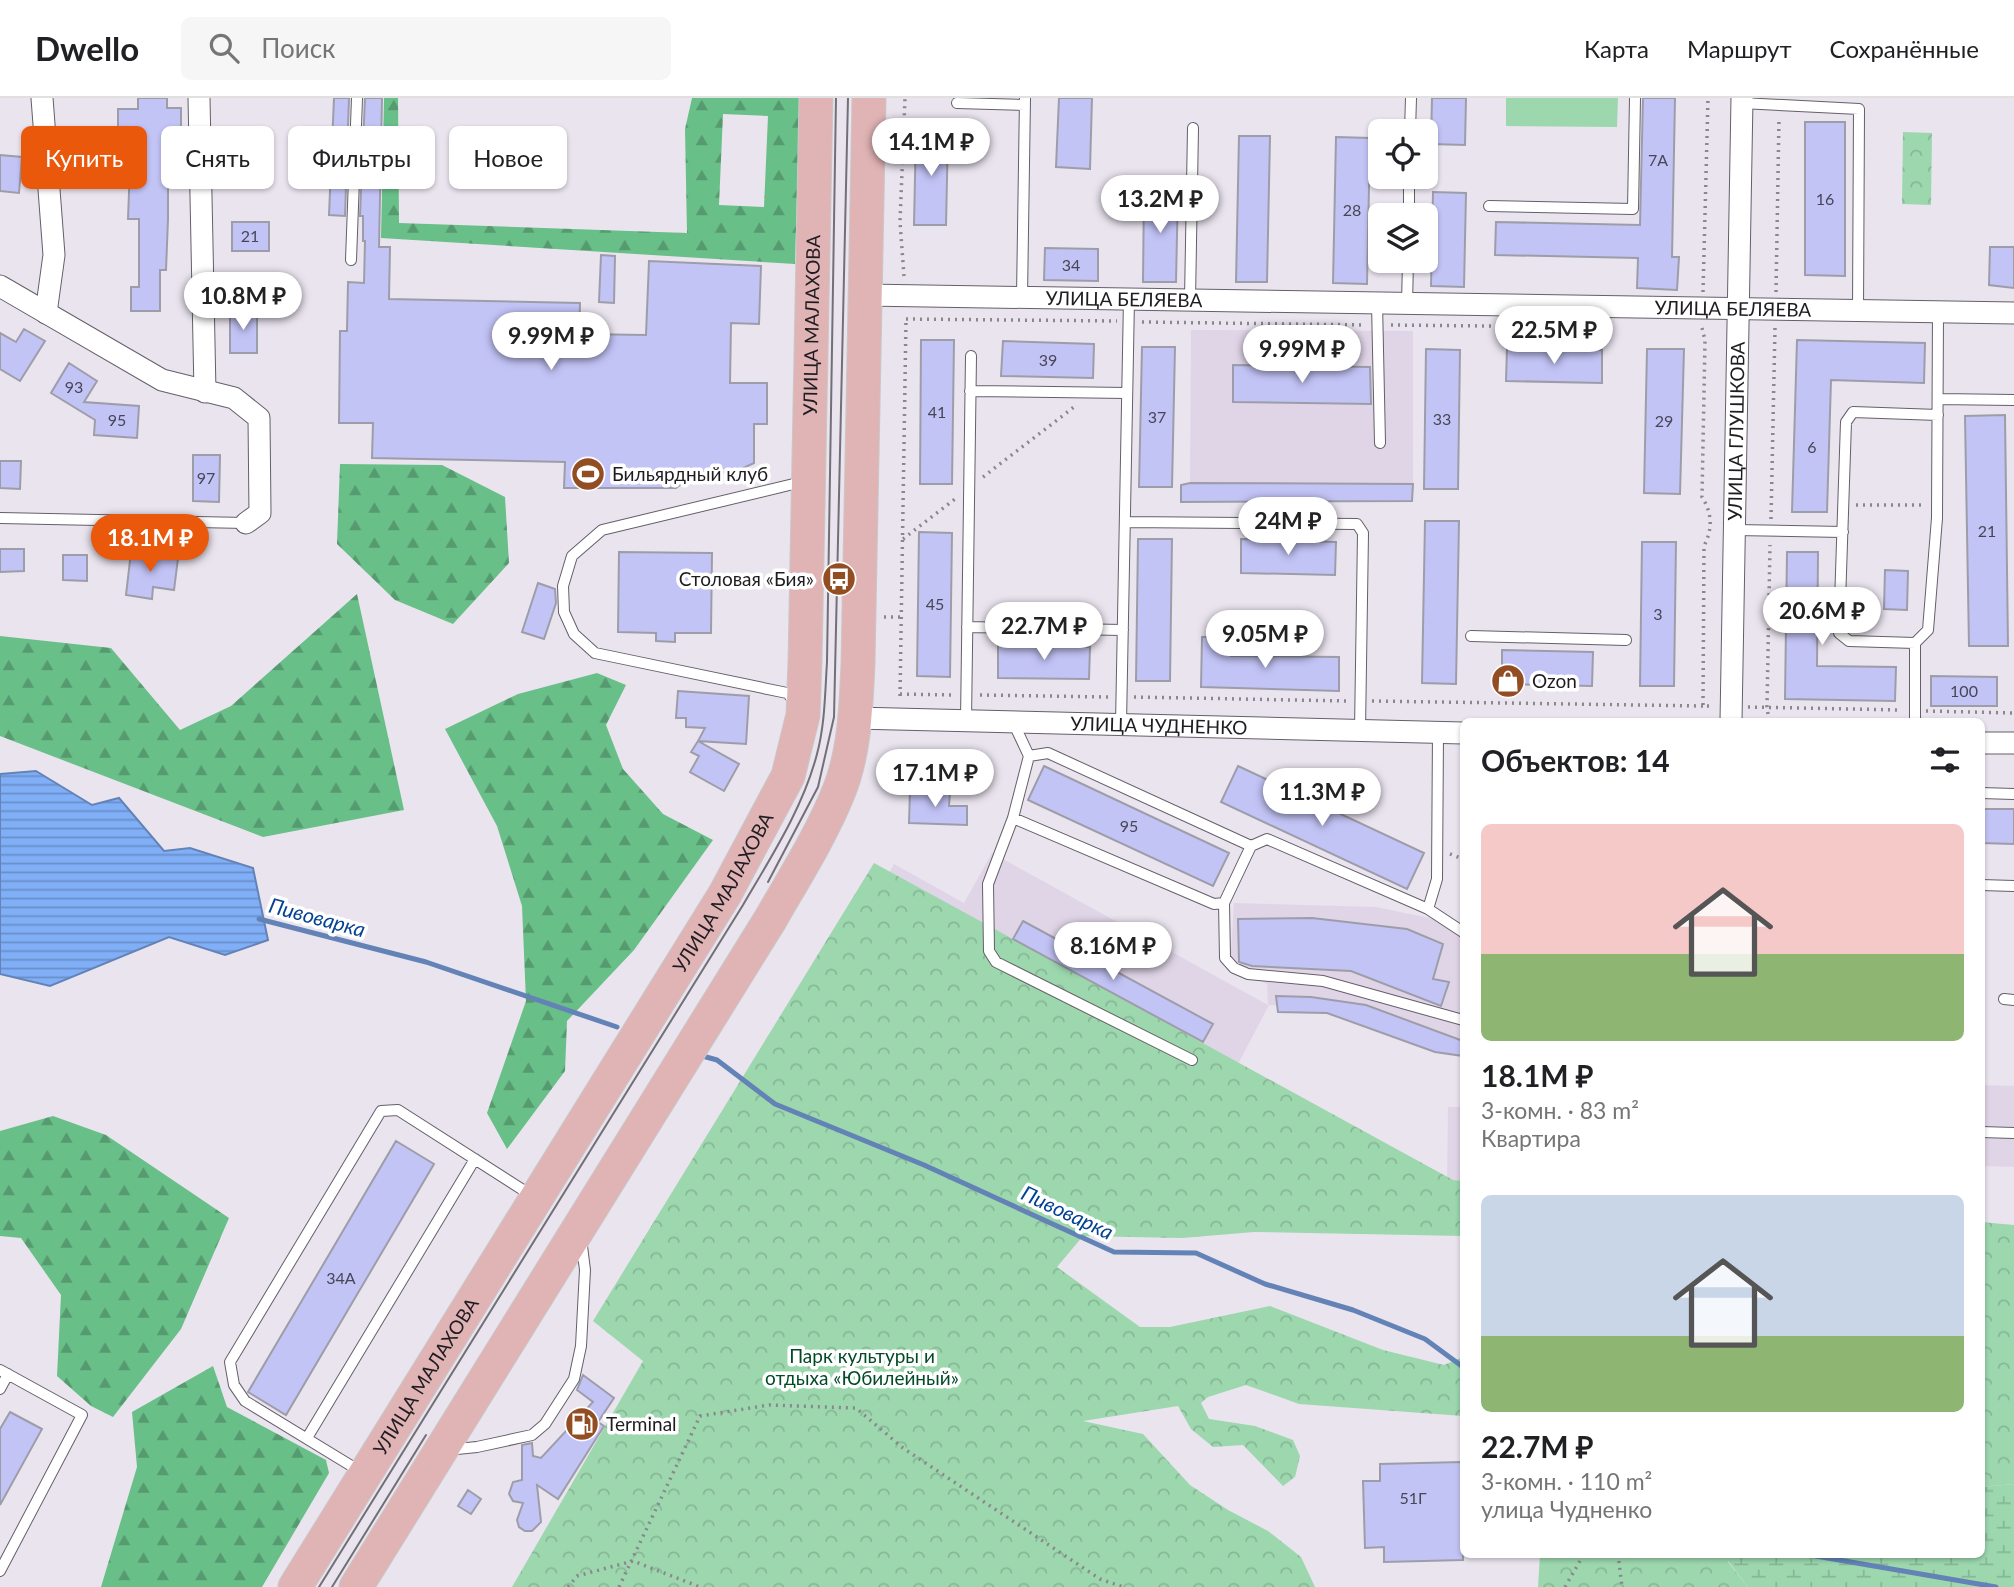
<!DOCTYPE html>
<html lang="ru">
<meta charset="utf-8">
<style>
:root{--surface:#fff;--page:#f6f6f6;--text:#202124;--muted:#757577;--line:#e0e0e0;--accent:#ea580c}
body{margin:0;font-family:Lato,sans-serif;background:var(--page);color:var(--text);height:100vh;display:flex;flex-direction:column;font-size:26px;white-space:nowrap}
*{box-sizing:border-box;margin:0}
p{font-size:23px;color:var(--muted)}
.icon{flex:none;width:38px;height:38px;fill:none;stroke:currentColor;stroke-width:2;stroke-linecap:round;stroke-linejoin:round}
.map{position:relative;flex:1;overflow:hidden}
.sheet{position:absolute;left:1460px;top:620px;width:525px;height:840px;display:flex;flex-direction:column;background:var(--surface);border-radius:10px;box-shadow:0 2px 5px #0004}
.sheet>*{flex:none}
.banner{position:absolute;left:21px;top:28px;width:665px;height:63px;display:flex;gap:14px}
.controls{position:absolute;left:1368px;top:21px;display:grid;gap:14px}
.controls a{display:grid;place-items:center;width:70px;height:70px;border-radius:10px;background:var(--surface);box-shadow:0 2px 5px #0004;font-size:35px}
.price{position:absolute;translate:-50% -60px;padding:0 16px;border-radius:24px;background:#fff;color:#222;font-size:23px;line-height:46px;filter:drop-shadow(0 2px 4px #0008)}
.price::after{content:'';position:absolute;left:50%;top:42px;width:21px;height:16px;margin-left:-10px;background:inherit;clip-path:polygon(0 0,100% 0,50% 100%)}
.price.current{background:var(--accent);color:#fff}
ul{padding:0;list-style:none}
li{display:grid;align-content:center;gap:14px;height:371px;padding:0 21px}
li span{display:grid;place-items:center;height:217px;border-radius:10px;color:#555}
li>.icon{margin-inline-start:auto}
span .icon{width:126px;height:126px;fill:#fffc;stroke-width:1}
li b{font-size:30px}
h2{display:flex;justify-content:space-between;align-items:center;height:84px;padding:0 21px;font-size:30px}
.chip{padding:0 24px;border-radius:10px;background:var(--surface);box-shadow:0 2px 5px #0004;font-size:24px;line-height:63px}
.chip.current{background:var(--accent);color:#fff}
header{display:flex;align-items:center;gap:42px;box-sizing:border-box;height:98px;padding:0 35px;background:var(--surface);border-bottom:2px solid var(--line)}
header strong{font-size:33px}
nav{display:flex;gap:38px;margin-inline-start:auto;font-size:24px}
.search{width:490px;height:63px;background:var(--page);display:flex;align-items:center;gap:18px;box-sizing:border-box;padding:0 24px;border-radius:10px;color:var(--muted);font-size:26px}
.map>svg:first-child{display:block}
.built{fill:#e0d5e7}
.forest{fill:url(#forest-firs);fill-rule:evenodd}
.wetland{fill:url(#wetland-marsh)}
.park{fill:url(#park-crowns)}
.pitch{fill:#9cd7ae}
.water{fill:url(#water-rules);stroke:#6383b7;stroke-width:2}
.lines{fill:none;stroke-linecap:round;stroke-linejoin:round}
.stream{stroke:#6383b7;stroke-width:5}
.building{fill:#c3c4f6;stroke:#9d9da9;stroke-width:2}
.service-casing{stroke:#655f69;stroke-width:12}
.minor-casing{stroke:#655f69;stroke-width:23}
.primary-casing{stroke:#c9c9c9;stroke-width:35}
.path{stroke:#8a868d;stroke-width:3.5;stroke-dasharray:2 5;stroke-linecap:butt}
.service{stroke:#fff;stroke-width:10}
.minor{stroke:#fff;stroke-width:21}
.primary{stroke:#e0b3b5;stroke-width:33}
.tram{stroke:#726f76;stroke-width:2}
.labels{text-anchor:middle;stroke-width:7;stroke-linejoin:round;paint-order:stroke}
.number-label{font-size:16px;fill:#474656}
.street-label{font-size:19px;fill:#1e1c20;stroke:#fff}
.poi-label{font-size:19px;fill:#1e1c20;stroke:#fff;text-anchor:start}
.park-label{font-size:19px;fill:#034a26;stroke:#fff}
.water-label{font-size:21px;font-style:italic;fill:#044294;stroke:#fff}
</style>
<header>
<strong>Dwello</strong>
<div class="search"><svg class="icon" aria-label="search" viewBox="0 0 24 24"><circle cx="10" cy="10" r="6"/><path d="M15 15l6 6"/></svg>Поиск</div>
<nav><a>Карта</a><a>Маршрут</a><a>Сохранённые</a></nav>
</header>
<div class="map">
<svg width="2014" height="1489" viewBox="0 0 2014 1489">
<defs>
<pattern id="forest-firs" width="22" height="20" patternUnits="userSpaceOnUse" patternTransform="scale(1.75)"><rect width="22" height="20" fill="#69bf88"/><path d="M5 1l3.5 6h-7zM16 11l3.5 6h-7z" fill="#569a6f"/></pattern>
<pattern id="wetland-marsh" width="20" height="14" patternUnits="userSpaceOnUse" patternTransform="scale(1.75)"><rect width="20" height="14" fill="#9cd7ae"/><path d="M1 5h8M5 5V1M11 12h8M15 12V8" fill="none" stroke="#86b895"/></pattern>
<pattern id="park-crowns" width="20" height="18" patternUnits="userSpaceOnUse" patternTransform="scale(1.75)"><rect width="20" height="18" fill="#9cd7ae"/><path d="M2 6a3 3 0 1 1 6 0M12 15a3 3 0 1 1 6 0" fill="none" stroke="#86b895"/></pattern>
<pattern id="water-rules" width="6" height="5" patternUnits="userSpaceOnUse" patternTransform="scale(1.75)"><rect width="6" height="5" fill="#80aff8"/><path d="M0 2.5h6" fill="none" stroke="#688ec8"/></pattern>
</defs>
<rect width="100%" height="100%" fill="#eae4ef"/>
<path class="built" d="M1191,232L1413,233V386L1190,385Z
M992,755L1268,907L1267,886L1230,869L1234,805L1376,809L1463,827V955L1341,913L1269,907L1193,1052L860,829L894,766L964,805Z
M1981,987L2014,988V1069L1981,1068Z
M1448,1009H1463V1085H1447Z"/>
<path class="forest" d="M384,0H398L399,125L687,135L685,31L692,0H800L795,166L381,140ZM723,16L768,18L764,109L719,107Z
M340,366L442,367L505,399L509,465L453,526L395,502L337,446Z
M357,496L404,712L263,739L0,638V538L111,550L180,632L231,608Z
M597,575L626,587L606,627L623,671L663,716L713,742L634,852L567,923L565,973L507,1051L487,1015L526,903L522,808L497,728L445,631L518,596Z
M53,1018L106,1037L229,1120L181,1231L113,1319L91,1308L57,1278L61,1197L21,1140L0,1138V1033Z
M213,1268L227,1309L326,1362L329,1375L262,1489H101L137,1369L132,1314Z"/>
<path class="wetland" d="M2014,1386V1489H1748L1728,1463L1733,1456H1981V1389Z"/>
<path class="park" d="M1903,34L1932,35L1931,107L1902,106Z
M874,765L1453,1082L1463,1083V1138L1254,1134L1182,1140L1083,1138L1057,1169L1140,1229H1170L1270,1208L1383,1252L1444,1267L1463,1259V1318L1299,1306L1246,1287L1208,1299L1201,1305L1209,1321L1255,1328L1293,1342L1300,1358L1295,1379L1283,1388L1243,1347L1213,1349L1191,1331L1178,1308L1083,1323L1143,1336L1190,1387L1228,1412L1268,1433L1301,1459L1315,1489H512L643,1263L593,1223Z
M1981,1124L2014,1127V1386L1981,1389Z
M1540,1456H1733L1728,1464L1748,1489H1538Z"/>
<path class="pitch" d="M1506,0H1618L1617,29L1506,28Z"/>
<path class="water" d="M36,673L92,707L119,700L164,753L190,750L253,770L268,842L225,857L169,839L50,888L0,876V676Z"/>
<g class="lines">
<path class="stream" d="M259,821L426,864L617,929
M699,957L717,962L775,1006L924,1067L1114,1154L1196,1155L1265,1186L1353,1212L1425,1241L1463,1269
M1804,1456L1996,1489"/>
</g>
<path class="building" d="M138,0H167V10H181V45H164V75H168V121L166,172H160V213H131V189H139V121H128L131,41H118V11H138Z
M334,0H349L345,118L329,117Z
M365,0H382L379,149H390L389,201L580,205L579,236L646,237L649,163L761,168L759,226L731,225L730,285H767V326H754V365L735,374L696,375L676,390H564L565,364L372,360L373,325H339L340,233H347L348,184L364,185L365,143H363V118H360Z
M1059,0H1092L1090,71L1056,69Z
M1432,0H1466L1465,47L1431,46Z
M1643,0H1675L1672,159H1679L1677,192L1637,190L1638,160L1495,157L1496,124L1640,127Z
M1805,24H1845V178L1805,177Z
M916,33L948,34L946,127H914Z
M1239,38H1270L1267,184H1236Z
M1336,39L1370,40L1367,186L1333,185Z
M236,52H263V82H236Z
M0,57L22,59L19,95L0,93Z
M1144,89L1178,90L1176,184H1143Z
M1433,94L1466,95L1464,189L1431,188Z
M232,124H269V153H232Z
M1990,149H2014V190L1989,187Z
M1045,150L1098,151V183L1044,182Z
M601,157L615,158L614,205L599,204Z
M230,214H257V255H230Z
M24,231L45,243L20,283L0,271V235L16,244Z
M921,242H954L952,386H920Z
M1797,242L1925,245L1924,285L1831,282L1827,414H1792Z
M1003,243L1094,246L1093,280L1001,278Z
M1142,249H1175L1172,389H1139Z
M1507,250L1602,252V285L1506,283Z
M1426,251L1460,252L1458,391H1424Z
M1647,251H1684L1680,396L1644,395Z
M69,265L97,283L84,304L139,308L137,340L94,337L95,322L51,295Z
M1233,267L1370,269L1371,306L1233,304Z
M2005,317L2008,548H1969L1965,318Z
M193,357H220L219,404L193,403Z
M0,363H21L20,391L0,390Z
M1190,385L1413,386L1412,403L1181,404V387Z
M1425,423H1459L1456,586L1422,585Z
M919,434L952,435L950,579L917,578Z
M1138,441H1172L1170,583H1136Z
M1241,441L1336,444L1335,477L1241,475Z
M1642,444H1676L1674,588H1640Z
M0,451H24V473L0,474Z
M131,454L178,460L174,492L153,489L152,501L126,497Z
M619,454L712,455L711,535H675V544L656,543V535L618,534Z
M1787,454H1818L1817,568L1896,569L1895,603L1785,601Z
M63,457H87V483L63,482Z
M1885,472L1908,473L1907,512L1884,511Z
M538,485L555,491L556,505L544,541L522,534Z
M1202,539H1231V558L1339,559V593L1201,589Z
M998,547L1090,549L1089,581L998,580Z
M1502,552L1593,554L1592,588L1502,586Z
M1931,578L1997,579V608H1931Z
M678,593L749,598L746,646L698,643L705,630L686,629V620H676Z
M698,643L739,666L724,693L690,674L699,658L691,654Z
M1044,668L1229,755L1213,788L1028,702Z
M1238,668L1424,755L1407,791L1221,704Z
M910,692L950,693L949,708H967V727L909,725Z
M1981,711H2014V746L1981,745Z
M1312,820L1407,831L1443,846L1433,881L1449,884L1441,908L1351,873L1252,868L1239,864L1238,821Z
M1023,823L1213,926L1203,944L1013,841Z
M1276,898L1311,899L1366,907L1463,943V958L1435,954L1327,915L1278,914Z
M396,1043L434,1066L286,1317L248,1294Z
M583,1277L614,1300L598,1324L604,1328L558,1401L537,1387L541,1424L532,1433H525L519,1429L517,1422L523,1405L513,1403L509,1396L513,1384L522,1382V1347L532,1345L533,1358L541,1360L593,1304L577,1292Z
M10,1314L42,1331L0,1407V1331Z
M1461,1364L1463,1462L1384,1464V1449L1365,1450L1363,1383H1380V1366Z
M468,1392L481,1401L471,1416L458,1408Z"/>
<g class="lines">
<g class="service-casing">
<path id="service" d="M957,5L1025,7
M1741,5L1859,11L1858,213
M1410,33L1411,0
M1489,108L1633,111L1635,0
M1409,117V79
M351,162L357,0
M1022,199L1025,0
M1190,202L1193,30
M1377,205L1380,345
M1407,206L1408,163
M970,293L1127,295
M1938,301L2014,302
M0,420L246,425
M1125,424L1357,426L1363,435L1360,632
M1734,432L1843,434
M967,529L1123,532
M1471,538L1626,542
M1915,545L1849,543L1839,535L1846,324L1853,314L1938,317
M796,604L787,595L595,555L574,536L564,514L563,488L572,458L602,432L806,383
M966,623L971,258
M1915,623V545L1928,532L1937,420L1938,214
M1013,624L1029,658L1013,720L988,786L989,853L996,864L1192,962
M1121,626L1129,201
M1438,634L1437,781L1428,811L1463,834
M1029,658L1048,655L1251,748
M1981,695L2014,696
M1013,720L1214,806L1224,805L1251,748L1267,741L1428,811
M1981,787L2014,788
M1224,805L1225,860L1234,870L1248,876L1323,883L1463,922
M2004,901L2014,902
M1981,1034L2014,1035
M0,1272L82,1317L0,1473
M0,1291L8,1276
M307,1340L475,1061
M447,1352L477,1349L532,1337L545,1326L574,1281L581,1248L585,1172L581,1140
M363,1375L245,1303L234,1287L230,1264L381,1013L398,1012L534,1099"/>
</g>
<g class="minor-casing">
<g id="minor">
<path d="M42,0L54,157L46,215"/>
<path d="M199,0L205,294"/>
<path d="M0,188L162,282L234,300L259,320L260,415L246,425"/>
<path id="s1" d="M865,197L2014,215"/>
<path id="s2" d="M855,620L1463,635"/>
<path id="s3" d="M1731,623L1742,0"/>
<path d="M1981,645H2014"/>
</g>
</g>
<g class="primary-casing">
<g id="primary">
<path id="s4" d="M295,1489L725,796L788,678L803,617L805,564L816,0"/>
<path d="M356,1489L770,822C794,780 821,738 839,693C855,653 856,608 858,565L869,0"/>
</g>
</g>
<path class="path" d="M904,178L900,124L905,0
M1703,194L1708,0
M1776,194L1779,20
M906,221L1117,223
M1142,224L1366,227
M1391,227L1586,229
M1702,230L1705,242L1702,399C1712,415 1713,430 1704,448L1703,608H1712
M983,379L1074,309
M1856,407H1925
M1771,421L1775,230
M903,441L955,401
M884,519H901
M900,596L955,597
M980,597L1109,599
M900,598L906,221
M1134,599L1347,603
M1372,603L1703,608
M1748,609L1901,612
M1926,613L2014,615
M1769,623L1767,609L1770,447
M1450,756L1463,761
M1618,1456L1622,1489
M568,1489L577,1478L633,1463L700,1489
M619,1489L700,1318L769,1307L856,1310L903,1350L1100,1481L1123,1489
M1565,1489L1584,1456"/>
<use href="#service" class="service"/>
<use href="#minor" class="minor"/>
<use href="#primary" class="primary"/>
<path class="tram" d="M768,784L818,689L834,619L848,0
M319,1489L743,807C771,759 803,710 817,656C825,626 825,595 827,564L836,0
M332,1489L426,1337"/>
</g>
<defs>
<g id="stadium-disc" transform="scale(1.75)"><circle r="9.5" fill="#924e22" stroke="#fff"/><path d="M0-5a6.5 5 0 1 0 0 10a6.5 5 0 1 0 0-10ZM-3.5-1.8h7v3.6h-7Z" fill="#fff"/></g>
<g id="bus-disc" transform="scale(1.75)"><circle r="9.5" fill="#924e22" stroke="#fff"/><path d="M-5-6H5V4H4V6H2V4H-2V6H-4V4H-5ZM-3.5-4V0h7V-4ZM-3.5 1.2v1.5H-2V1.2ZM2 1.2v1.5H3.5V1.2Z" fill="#fff"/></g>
<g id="shop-disc" transform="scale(1.75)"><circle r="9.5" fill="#924e22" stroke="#fff"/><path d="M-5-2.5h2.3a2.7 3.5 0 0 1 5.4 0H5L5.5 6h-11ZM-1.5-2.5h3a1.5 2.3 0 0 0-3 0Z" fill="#fff"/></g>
<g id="fuel-disc" transform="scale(1.75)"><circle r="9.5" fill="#924e22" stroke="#fff"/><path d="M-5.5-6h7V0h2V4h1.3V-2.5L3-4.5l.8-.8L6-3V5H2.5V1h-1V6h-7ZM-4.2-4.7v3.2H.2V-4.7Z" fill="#fff"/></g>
</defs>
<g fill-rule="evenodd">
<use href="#stadium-disc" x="588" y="376"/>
<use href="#bus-disc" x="839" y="481"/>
<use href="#shop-disc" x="1508" y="583"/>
<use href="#fuel-disc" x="582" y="1326"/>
</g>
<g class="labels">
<g class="number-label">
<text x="1658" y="68">7А</text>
<text x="1825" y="107">16</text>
<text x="1352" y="118">28</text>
<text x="250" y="144">21</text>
<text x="1071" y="173">34</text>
<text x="1048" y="268">39</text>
<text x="74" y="295">93</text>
<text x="937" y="320">41</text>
<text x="1157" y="325">37</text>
<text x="1442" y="327">33</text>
<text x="117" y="328">95</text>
<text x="1664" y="329">29</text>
<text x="1812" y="355">6</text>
<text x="206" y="386">97</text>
<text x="1987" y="439">21</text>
<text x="935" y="512">45</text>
<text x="1658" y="522">3</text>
<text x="1964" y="599">100</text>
<text x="1129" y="734">95</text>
<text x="341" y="1186">34А</text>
<text x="1413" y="1406">51Г</text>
</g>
<g class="street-label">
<text dy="7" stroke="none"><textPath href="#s1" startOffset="259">УЛИЦА БЕЛЯЕВА</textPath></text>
<text dy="7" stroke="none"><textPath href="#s1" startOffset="868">УЛИЦА БЕЛЯЕВА</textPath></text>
<text dy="7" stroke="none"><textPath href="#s4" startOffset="1402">УЛИЦА МАЛАХОВА</textPath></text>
<text dy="7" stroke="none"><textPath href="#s3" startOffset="290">УЛИЦА ГЛУШКОВА</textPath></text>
<text dy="7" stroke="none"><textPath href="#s2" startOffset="304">УЛИЦА ЧУДНЕНКО</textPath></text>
<text dy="7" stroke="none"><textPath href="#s4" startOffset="816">УЛИЦА МАЛАХОВА</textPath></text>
<text dy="7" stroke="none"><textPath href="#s4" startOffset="248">УЛИЦА МАЛАХОВА</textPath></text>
</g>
<g class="poi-label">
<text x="612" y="383">Бильярдный клуб</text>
<text x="814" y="488" text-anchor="end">Столовая «Бия»</text>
<text x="1532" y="590">Ozon</text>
<text x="606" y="1333">Terminal</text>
</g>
<g class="park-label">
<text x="862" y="1265">Парк культуры и<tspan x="862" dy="22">отдыха «Юбилейный»</tspan></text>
</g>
<g class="water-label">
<text transform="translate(317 820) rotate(15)" y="7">Пивоварка</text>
<text transform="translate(1067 1115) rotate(25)" y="7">Пивоварка</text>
</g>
</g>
</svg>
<div class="controls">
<a><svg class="icon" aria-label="locate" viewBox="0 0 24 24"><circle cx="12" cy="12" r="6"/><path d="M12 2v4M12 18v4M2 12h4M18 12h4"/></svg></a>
<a><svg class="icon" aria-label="layers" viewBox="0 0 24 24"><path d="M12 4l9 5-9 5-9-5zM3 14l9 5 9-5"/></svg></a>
</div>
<b class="price" style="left:931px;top:80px">14.1M ₽</b>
<b class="price" style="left:1160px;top:137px">13.2M ₽</b>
<b class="price" style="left:243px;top:234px">10.8M ₽</b>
<b class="price" style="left:1554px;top:268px">22.5M ₽</b>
<b class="price" style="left:551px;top:274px">9.99M ₽</b>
<b class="price" style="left:1302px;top:287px">9.99M ₽</b>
<b class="price" style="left:1288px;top:459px">24M ₽</b>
<b class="price current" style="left:150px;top:476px">18.1M ₽</b>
<b class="price" style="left:1822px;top:549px">20.6M ₽</b>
<b class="price" style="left:1044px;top:564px">22.7M ₽</b>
<b class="price" style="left:1265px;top:572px">9.05M ₽</b>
<b class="price" style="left:935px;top:711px">17.1M ₽</b>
<b class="price" style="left:1322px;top:730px">11.3M ₽</b>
<b class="price" style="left:1113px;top:884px">8.16M ₽</b>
<div class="banner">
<a class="chip current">Купить</a>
<a class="chip">Снять</a>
<a class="chip">Фильтры</a>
<a class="chip">Новое</a>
</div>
<section class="sheet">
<h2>Объектов: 14<svg class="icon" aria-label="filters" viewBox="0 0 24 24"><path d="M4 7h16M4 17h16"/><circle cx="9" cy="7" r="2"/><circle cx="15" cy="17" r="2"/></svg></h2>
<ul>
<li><span style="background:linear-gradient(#f6c9c9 60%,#8fb573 0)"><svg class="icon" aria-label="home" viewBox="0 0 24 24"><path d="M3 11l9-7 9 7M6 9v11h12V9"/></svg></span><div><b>18.1M ₽</b><p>3-комн. · 83 m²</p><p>Квартира</p></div></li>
<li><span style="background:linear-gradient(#c9d6e8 65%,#8fb573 0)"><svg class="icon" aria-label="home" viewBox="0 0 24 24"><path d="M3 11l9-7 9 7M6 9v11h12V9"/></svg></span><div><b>22.7M ₽</b><p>3-комн. · 110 m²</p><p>улица Чудненко</p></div></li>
</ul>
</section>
</div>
